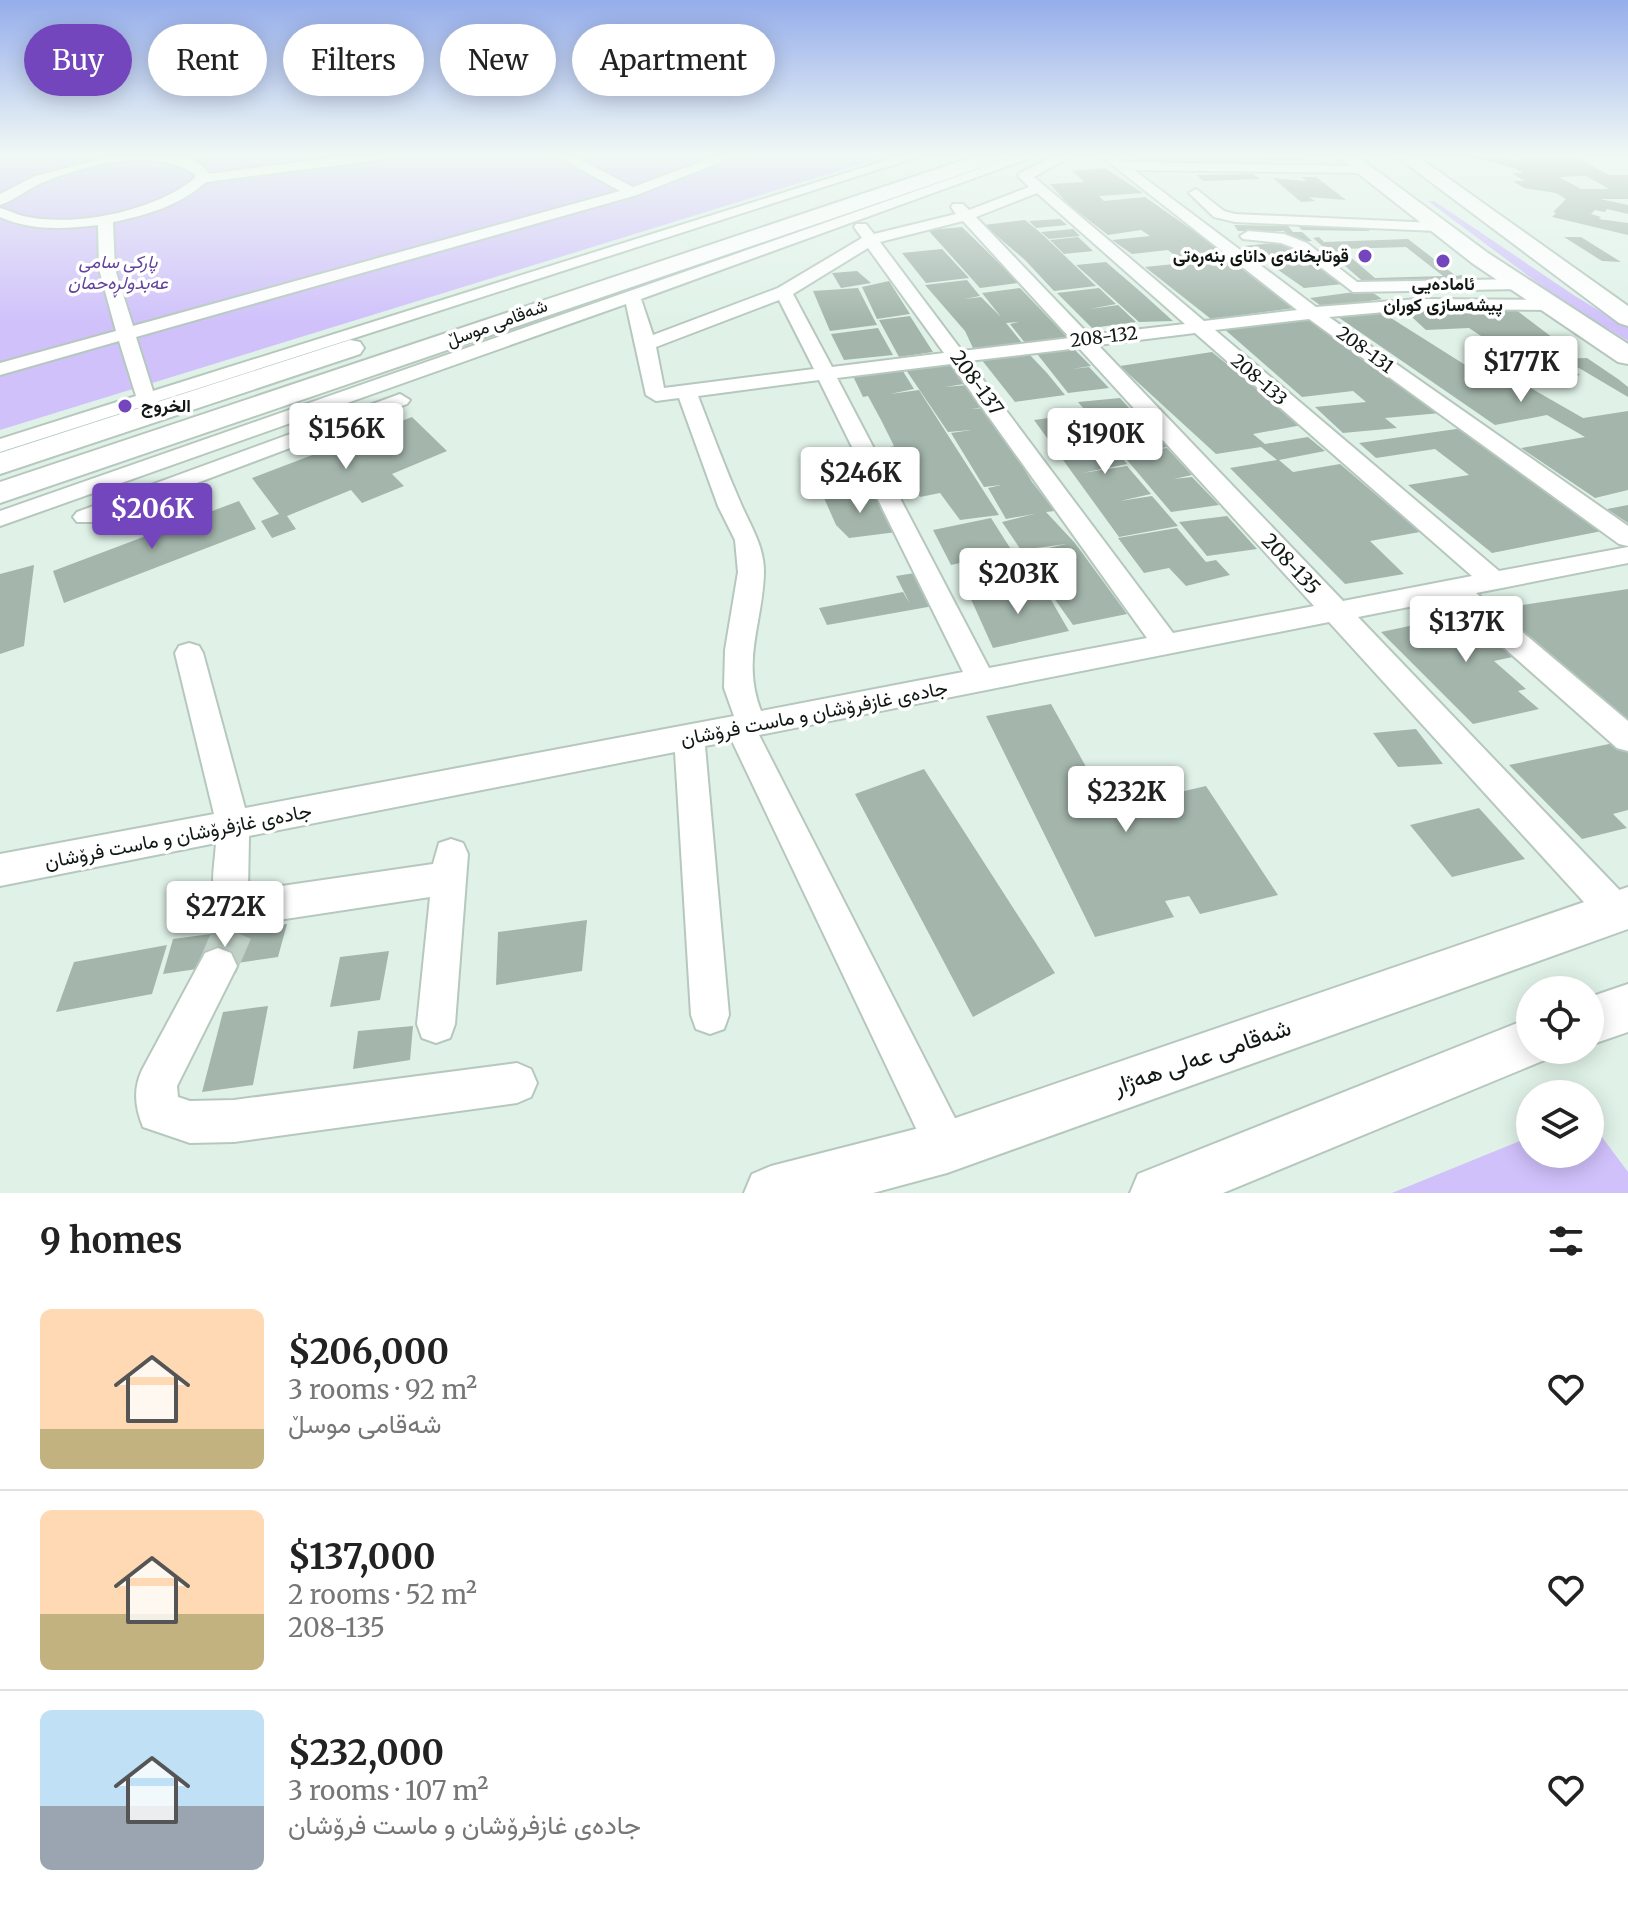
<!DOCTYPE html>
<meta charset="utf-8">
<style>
:root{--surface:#fff;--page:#f6f6f6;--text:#222;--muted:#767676;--line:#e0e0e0;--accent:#7346be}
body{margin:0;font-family:Merriweather,Vazirmatn,serif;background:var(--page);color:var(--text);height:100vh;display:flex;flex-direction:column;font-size:30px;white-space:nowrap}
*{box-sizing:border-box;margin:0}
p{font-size:26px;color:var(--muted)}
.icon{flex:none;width:44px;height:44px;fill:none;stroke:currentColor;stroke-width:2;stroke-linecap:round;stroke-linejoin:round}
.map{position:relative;height:1193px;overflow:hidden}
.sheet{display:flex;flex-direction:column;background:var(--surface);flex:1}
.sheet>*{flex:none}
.hud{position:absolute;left:24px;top:24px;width:800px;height:72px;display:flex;gap:16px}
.fabs{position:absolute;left:1516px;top:976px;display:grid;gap:16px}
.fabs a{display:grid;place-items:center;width:88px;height:88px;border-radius:50%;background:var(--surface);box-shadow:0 4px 20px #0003;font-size:40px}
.price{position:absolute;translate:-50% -68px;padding:0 18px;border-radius:8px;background:#fff;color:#222;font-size:26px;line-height:52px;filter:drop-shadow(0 2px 4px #0008)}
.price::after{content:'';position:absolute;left:50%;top:48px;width:24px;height:18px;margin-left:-12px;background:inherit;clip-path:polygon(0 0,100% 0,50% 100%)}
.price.active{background:var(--accent);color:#fff}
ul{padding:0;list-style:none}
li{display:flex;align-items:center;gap:24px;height:200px;padding:0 40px}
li+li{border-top:2px solid var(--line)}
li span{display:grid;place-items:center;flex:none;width:224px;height:160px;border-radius:12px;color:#555}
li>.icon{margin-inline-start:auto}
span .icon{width:96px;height:96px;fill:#fffc;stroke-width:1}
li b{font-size:34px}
h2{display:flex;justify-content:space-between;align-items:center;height:96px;padding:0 40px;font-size:34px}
.pill{padding:0 28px;border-radius:36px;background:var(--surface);box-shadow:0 4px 20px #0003;font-size:28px;line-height:72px}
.pill.active{background:var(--accent);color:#fff}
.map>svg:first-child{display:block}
.green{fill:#d0c1fb}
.building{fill:#a4b6ac;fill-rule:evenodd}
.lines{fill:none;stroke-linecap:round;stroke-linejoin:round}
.minor-tunnel{stroke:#c1d1c8;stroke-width:39;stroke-dasharray:39 19;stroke-linecap:butt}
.minor-casing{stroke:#b6c8be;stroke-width:4}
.major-casing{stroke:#b6c8be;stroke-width:4}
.highway-casing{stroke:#b6c8be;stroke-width:4}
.minor{fill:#fff;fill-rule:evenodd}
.major{fill:#fff;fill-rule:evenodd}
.highway{fill:#fff;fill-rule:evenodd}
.poi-dot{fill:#7346be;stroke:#fff;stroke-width:3}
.labels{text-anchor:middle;stroke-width:7;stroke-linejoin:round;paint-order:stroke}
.far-poi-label{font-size:18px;font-weight:bold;fill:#111814;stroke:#fff;text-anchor:end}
.far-park-label{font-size:18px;font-style:italic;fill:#61429c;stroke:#fff}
.far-street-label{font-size:18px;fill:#111814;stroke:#fff}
.street-label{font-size:20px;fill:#111814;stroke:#fff}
.near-street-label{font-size:24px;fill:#111814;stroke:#fff}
</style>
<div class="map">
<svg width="1628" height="1193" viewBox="0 0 1628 1193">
<rect width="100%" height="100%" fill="#e0f2e8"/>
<path class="green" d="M0,156H887L0,430Z
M1131,156L1228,159L1254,156L1264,164L1208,160L1210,163L1136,162Z
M1428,201H1434L1575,296L1628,328V341L1558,298Z
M1590,1121L1628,1172V1193H1392L1530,1137V1154H1590Z"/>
<path class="building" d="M1258,156H1299L1303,160H1262Z
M1467,156H1495L1517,161L1523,156H1573L1609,175H1628V199H1600L1628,205V214L1607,209L1605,212L1595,210L1591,214L1601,217L1599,219L1628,223V235L1552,217L1556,213L1553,212L1566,199L1556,193L1524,188L1513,181H1525L1512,173H1523L1514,168ZM1586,176L1609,189H1581L1559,177Z
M1105,168L1143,193L1099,196L1104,201L1145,197L1302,307L1211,319L1145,267L1184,263L1168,250L1132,254L1112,240L1150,236L1141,230L1108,235L1068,204L1050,184L1084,182L1073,171Z
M1253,174L1260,179L1203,181L1197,175Z
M1302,177H1316L1346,200L1309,197L1315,201L1301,202L1273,178L1306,181Z
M1060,219L1067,225L1036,228L1029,221Z
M1025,220L1042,234L1096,286L1054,291L1025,260L984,225Z
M1234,225L1288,226L1293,232H1302L1312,241L1294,242L1284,231H1238Z
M1297,225H1363L1370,231L1302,230Z
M962,227L1004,268L1018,283L980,288L928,230Z
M1073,229L1080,236L1049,239L1041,232Z
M1078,237L1093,251L1064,254L1050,240Z
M1319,237L1324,242L1408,239L1456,276L1462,275L1471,282L1367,285L1313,238ZM1406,247L1443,276L1375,278L1341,249Z
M1564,237H1581L1621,262L1602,261Z
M1281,242L1343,284L1304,288L1244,246Z
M942,249L969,278L926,283L902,253Z
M1106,262L1142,293L1173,321L1139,322L1076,265Z
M857,271L871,283L841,288L832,273Z
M967,280L980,296L964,299L981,297L1001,317L982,293L1020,288L1067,337L1025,343L1010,324L1019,322L1006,323L1023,344L973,348L965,331L925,285Z
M889,281L910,314L877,319L862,287Z
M858,288L877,325L830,331L813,291Z
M1099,288L1116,304L1090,309L1118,305L1136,322L1092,328L1057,293Z
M1369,290L1382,299L1324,308L1310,298Z
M1507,303L1565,347L1499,348L1469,328L1426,330L1400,306Z
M1383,313L1478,373L1557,359L1587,358L1618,379L1628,387V397L1579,368L1571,369L1580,375L1522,383L1583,418L1628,411V490L1595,498L1521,448L1585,437L1547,415L1495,425L1338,317Z
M910,316L933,352L899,357L879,320Z
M1313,319L1441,413L1385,418L1397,428L1343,433L1315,407L1366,402L1353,391L1302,397L1223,328Z
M878,328L893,355L844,360L831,334Z
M1072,347L1091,366L1072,369L1089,367L1109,388L1068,393L1034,350Z
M1212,352L1302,425L1253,434L1265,444L1308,437L1325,451L1279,460L1293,472L1340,464L1420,532L1370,541L1404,574L1345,584L1230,468L1277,460L1261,447L1216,454L1120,366Z
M1028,353L1047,373L1065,395L1015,402L981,359Z
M949,363L964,384L945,387L968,385L984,407L971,409L984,408L1000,428L1032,482L1055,511L1046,512L1075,543L1127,614L1073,625L1023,554L1066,544L1021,550L1002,522L1034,514L1006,519L988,488L1001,485L984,487L951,433L971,430L948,432L904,367Z
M901,368L914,389L890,394L919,390L999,515L960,520L940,493L920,497L905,468L914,465L904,467L890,447L894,446L881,420L868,396L863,397L852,374Z
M1120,398L1141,421L1121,424L1143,422L1167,447L1129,453L1167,448L1192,475L1174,479L1192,477L1219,505L1171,512L1078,402Z
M1085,413L1106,437L1060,445L1105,438L1127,464L1082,473L1127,466L1151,494L1120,501L1152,496L1178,526L1119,537L1034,420Z
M412,417L447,451L392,474L404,486L362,503L351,490L287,516L296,529L272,538L261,521L279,514L252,478Z
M1463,428L1607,530L1492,553L1408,485L1469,475L1435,449L1376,458L1359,443Z
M872,490L897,532L849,538L836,525L824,498Z
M239,501L256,529L64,603L53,571Z
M1628,505V523L1607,509Z
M1227,516L1257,549L1207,556L1179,522Z
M991,518L1012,551L951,565L933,530Z
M1177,528L1206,562L1216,560L1230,575L1186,586L1169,568L1144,573L1118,538Z
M34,565L24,646L0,654V574Z
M921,572L939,605L827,625L819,608L903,592L910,604L896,576Z
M1043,586L1069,631L993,648L970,597Z
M1628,589V727L1496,609Z
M1480,611L1526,654L1494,661L1526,689L1518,691L1539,709L1473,724L1381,632Z
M1051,704L1109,808L1132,802L1125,790L1159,782L1167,795L1206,786L1278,895L1200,914L1189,896L1165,901L1174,917L1095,937L986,716Z
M1416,729L1443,764L1398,767L1373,733Z
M1628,740V810L1613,814L1627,828L1582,839L1509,765Z
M924,769L1055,973L973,1017L855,794Z
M1479,808L1525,859L1452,877L1410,825Z
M225,882L211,928L186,933L199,887Z
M587,920L582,971L496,985L498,932Z
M287,924L278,957L163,974L173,939Z
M167,945L152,994L56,1012L74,962Z
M389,951L380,1000L330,1007L340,957Z
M268,1006L253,1085L202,1092L223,1012Z
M413,1026L410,1060L353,1069L358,1031Z"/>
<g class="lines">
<path class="minor-tunnel" d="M218,966L233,931"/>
<g class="minor-casing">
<path id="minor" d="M113,156C140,156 194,147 209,174L346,156H384L378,160L206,182C179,206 147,215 113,222L115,269L133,326L620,191L557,156H573L633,187L717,156H736L637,195L136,337L153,391L900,156H920L0,452V439L136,396L119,341L0,375V363L116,331L99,269L98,225C65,229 31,231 0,217V208C8,210 15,214 23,216C75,228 155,211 195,178V174C154,147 87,164 44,182C29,188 15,200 0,205V194L35,176Z
M1016,156H1035L641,299L653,335L778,288L862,238L854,227L856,224H866L874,234L956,214L951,207L953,204H963L969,210L1029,187L1018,176L1020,173L1054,156H1071L1034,177L1204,321L1297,310L1101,156H1115L1123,162L1367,166V172L1362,173L1134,170L1316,307L1418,299L1554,300L1563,305L1554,310L1418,309L1329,317L1628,526V546L1619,544L1309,319L1215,330L1499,571L1628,547V563L1476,593L1628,721V751L1617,748L1449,599L1358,617L1628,899V923L1616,928L1603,923L1329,622L759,735L962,1132L968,1147L962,1162L947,1168L932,1162L732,741L705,746L729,1015L724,1029L710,1034L696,1029L691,1015L675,752L249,836L248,891L433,864L439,843L451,839L463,843L468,854L455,1024L450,1038L436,1043L422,1038L417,1024L430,897L239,926C203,912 214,875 216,843L0,886V854L214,814L175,653L179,646L189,643L199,646L203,653L245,808L734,716L724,688L725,650L738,572L735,540L718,506L679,398L656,401L646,395L626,304L0,526V511ZM1037,193L1185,324L1089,335L976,217ZM963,221L1070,338L962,351L880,242ZM868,248L944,353L832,367L793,294ZM779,300L814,369L664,388L656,347ZM1195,333L1472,576L1343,601L1098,345ZM1079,348L1314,606L1173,633L969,361ZM951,364L1147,638L989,668L837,378ZM819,380L963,672L761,711C741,659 763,623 764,572C764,546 751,527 741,504C725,468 712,432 698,396Z
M1196,189L1224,211L1235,214L1436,223L1443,227L1436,231L1235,222L1214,217L1189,193Z
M1248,231L1284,234L1307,243L1357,282L1521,279L1529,284L1521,289L1353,292L1297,249L1281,243L1243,239L1240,236Z
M400,394L410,400L407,404L93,522H77L73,517L77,512Z
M218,948L231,953L237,966L177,1086L178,1097L190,1101L234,1100L517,1063L531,1069L537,1083L531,1097L517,1103L234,1142L190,1143L143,1127C135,1107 133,1089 142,1070L205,953Z"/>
</g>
<g class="major-casing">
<path id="major" d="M1628,887V929L947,1173L873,1193H744L752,1174L771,1166L947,1121Z
M1628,984V1032L1590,1045V997Z
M1530,1018V1050H1551L1547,1059L1223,1193H1130L1138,1174Z"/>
</g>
<g class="highway-casing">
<path id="highway" d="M976,156H1005L1003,160L0,503V482Z
M1336,156H1357L1488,253L1628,344V364L1618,362L1472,263Z
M1396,156H1417L1628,306V326L1619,323Z
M350,340L360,342L364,348L360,354L0,474V453Z"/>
</g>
<use href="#minor" class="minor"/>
<use href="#major" class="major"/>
<use href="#highway" class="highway"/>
</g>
<linearGradient id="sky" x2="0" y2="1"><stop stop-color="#95adeb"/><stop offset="0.48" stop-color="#f1f9f5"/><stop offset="1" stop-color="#f1f9f5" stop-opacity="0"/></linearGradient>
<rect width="1628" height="323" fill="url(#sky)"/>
<g class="poi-dot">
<circle cx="1365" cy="256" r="8"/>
<circle cx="1443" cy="261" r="8"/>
<circle cx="125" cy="406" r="8"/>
</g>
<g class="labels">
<g class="far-poi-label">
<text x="1349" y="262">قوتابخانەی دانای بنەرەتی</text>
<text x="1443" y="290" text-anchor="middle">ئامادەیی<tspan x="1443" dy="21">پیشەسازی کوران</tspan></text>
<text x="141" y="412" text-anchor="start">الخروج</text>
</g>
<g class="far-park-label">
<text x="118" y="268">پارکی سامی<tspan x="118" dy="21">عەبدولڕەحمان</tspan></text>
</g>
<g class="far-street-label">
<text transform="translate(497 323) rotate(-20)" y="6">شەقامی موسڵ</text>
<text transform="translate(1104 337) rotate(-7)" y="6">208-132</text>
<text transform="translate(1365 350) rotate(36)" y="6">208-131</text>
<text transform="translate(1259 380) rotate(41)" y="6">208-133</text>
</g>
<g class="street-label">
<text transform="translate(977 383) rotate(54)" y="7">208-137</text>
<text transform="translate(1291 564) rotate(47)" y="7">208-135</text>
<text transform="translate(814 713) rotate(-11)" y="7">جاده‌ی غازفرۆشان و ماست فرۆشان</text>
<text transform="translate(178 836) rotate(-11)" y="7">جاده‌ی غازفرۆشان و ماست فرۆشان</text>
</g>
<g class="near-street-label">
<text transform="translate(1202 1057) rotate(-19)" y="8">شەقامی عەلی هەژار</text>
</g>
</g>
</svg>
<div class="fabs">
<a><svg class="icon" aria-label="locate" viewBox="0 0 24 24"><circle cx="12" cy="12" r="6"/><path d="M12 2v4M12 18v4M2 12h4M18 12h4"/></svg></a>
<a><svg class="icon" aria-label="layers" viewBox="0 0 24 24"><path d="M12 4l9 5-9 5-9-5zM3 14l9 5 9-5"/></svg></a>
</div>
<b class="price" style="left:1521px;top:404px">$177K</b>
<b class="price" style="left:346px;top:471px">$156K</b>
<b class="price" style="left:1105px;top:476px">$190K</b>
<b class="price" style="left:860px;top:515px">$246K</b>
<b class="price active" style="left:152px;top:551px">$206K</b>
<b class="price" style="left:1018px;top:616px">$203K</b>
<b class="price" style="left:1466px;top:664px">$137K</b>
<b class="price" style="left:1126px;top:834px">$232K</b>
<b class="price" style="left:225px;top:949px">$272K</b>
<div class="hud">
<a class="pill active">Buy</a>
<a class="pill">Rent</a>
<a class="pill">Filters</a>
<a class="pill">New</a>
<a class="pill">Apartment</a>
</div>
</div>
<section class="sheet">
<h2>9 homes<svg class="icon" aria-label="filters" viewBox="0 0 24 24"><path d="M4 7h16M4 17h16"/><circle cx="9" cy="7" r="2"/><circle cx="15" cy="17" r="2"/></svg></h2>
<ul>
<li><span style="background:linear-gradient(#ffd9b3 75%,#c2b280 0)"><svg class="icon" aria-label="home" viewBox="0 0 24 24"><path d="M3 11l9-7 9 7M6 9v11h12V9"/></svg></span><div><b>$206,000</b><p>3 rooms · 92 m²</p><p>شەقامی موسڵ</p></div><svg class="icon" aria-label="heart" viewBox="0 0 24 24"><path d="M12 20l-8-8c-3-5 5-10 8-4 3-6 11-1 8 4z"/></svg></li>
<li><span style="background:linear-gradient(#ffd9b3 65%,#c2b280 0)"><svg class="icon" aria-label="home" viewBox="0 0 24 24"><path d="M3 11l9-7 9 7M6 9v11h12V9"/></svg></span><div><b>$137,000</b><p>2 rooms · 52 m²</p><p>208-135</p></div><svg class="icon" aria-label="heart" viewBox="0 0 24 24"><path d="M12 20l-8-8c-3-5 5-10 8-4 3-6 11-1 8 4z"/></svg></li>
<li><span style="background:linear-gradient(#bfe0f5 60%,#9aa5b1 0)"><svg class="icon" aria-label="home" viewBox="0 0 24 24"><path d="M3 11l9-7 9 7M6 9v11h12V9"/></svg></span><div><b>$232,000</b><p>3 rooms · 107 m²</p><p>جاده‌ی غازفرۆشان و ماست فرۆشان</p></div><svg class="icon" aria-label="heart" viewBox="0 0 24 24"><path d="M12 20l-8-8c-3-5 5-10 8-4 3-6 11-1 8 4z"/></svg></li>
</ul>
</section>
